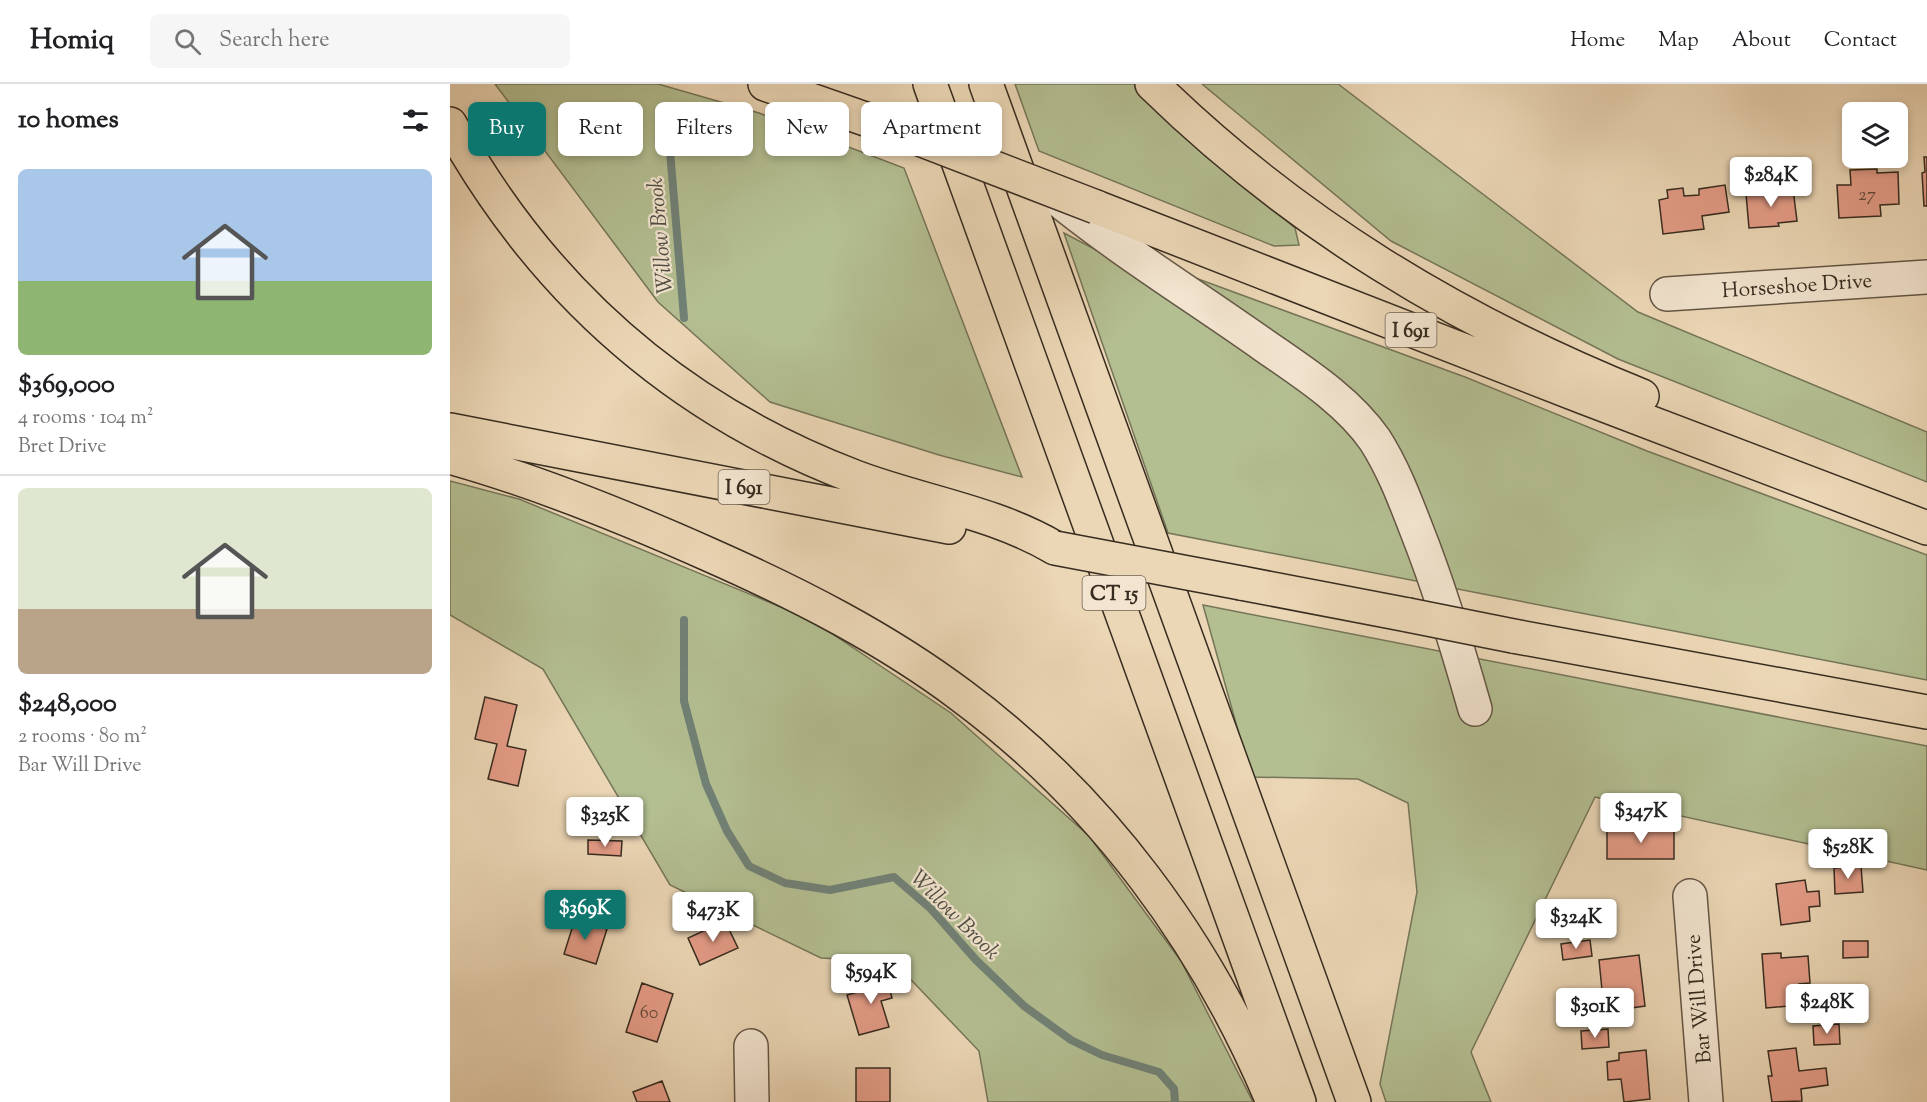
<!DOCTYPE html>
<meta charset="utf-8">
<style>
:root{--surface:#fff;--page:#f6f6f6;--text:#202124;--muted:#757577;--line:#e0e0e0;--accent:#0f766e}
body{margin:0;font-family:"Sorts Mill Goudy",serif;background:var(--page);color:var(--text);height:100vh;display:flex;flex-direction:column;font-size:22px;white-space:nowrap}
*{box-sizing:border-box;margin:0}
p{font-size:20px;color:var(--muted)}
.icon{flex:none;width:33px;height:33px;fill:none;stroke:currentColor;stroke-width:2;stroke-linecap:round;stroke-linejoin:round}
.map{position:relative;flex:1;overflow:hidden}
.details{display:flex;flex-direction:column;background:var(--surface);width:450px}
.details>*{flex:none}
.guide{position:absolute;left:18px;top:18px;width:570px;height:54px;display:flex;gap:12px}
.controls{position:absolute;left:1392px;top:18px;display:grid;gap:12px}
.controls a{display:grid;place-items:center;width:66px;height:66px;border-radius:9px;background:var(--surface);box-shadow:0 3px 9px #0003;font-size:30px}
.price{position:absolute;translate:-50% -51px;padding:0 14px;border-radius:6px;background:#fff;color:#222;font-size:20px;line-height:39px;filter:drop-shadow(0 2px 3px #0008)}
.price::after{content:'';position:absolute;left:50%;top:36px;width:18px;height:14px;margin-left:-9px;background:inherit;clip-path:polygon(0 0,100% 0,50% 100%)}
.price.active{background:var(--accent);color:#fff}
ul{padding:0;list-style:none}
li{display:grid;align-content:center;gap:12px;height:318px;padding:0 18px}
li+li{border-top:2px solid var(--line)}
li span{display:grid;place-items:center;height:186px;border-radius:9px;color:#555}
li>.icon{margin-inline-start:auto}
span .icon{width:108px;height:108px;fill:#fffc;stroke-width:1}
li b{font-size:26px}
h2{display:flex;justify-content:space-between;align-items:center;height:72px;padding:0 18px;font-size:26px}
.chip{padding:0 21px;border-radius:9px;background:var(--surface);box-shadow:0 3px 9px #0003;font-size:21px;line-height:54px}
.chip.active{background:var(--accent);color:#fff}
header{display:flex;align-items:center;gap:36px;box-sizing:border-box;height:84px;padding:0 30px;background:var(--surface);border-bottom:2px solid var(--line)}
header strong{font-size:28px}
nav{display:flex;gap:33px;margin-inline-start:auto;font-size:21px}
.search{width:420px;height:54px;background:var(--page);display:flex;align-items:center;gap:15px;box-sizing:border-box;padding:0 21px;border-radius:9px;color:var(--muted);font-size:22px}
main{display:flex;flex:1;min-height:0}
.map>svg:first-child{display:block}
.green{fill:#b3be91;stroke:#757558;stroke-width:1.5}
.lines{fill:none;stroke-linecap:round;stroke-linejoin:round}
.stream{stroke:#718176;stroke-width:8}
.building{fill:#e49c87;stroke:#372c20;stroke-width:1.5}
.minor-casing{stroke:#645645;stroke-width:36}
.highway-casing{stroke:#372c20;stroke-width:36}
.minor{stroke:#f2e4cf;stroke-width:33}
.highway{stroke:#ebd6b5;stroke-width:33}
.highway-bridge-casing{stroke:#372c20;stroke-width:36;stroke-linecap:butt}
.highway-bridge{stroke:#ebd6b5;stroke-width:33}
.labels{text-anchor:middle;stroke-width:4.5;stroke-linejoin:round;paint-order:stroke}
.number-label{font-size:18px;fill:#62483a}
.shield{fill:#f2e4cf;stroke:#6f6354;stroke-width:1.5}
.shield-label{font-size:20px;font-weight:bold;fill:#372c20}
.street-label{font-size:21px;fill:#372c20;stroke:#f2e4cf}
.water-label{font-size:22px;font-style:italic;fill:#4f4f44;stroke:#f2e4cf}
</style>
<header>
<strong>Homiq</strong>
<div class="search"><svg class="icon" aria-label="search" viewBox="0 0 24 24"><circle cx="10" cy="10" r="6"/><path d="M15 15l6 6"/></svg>Search here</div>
<nav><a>Home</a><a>Map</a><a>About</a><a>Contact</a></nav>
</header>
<main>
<section class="details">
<h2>10 homes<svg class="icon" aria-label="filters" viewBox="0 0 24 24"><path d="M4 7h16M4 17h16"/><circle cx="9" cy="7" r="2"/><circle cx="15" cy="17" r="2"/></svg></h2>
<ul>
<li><span style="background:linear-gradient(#a9c7e8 60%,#8fb573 0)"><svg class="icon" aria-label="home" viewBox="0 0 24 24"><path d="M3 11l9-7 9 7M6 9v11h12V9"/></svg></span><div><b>$369,000</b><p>4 rooms · 104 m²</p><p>Bret Drive</p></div></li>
<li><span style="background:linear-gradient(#dfe7d0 65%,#b9a48a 0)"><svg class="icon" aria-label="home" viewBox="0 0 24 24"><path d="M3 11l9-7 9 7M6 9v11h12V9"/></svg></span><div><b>$248,000</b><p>2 rooms · 80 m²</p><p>Bar Will Drive</p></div></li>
</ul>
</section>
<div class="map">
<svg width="1477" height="1018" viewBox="0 0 1477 1018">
<rect width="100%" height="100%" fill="#ebd6b5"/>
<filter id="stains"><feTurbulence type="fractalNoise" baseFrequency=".00333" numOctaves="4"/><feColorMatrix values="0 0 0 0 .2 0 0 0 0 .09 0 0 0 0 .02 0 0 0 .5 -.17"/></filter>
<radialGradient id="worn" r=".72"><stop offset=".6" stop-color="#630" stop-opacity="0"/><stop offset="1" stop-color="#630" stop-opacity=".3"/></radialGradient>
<path class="green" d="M45,0H208L309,29L454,84L572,393L489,371L320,318L208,218Z
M565,0H684L777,86L845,144L849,161L824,162L589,67Z
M752,0H888L1188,228L1477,348V398L1168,275L941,157Z
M614,149L663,175L683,171L1015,293L1197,367L1477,471V596L718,449Z
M0,397L69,415L360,535L501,629L639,752L731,877L803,1018H538L529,967L444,878L371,874L220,801L93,585L0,531Z
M753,521L1477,662V786L1145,713L1021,968L1041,1018H936L930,1000L967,808L958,719L908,695L801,693Z"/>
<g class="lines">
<path class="stream" d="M220,67L234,234
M234,536V617L256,700L277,747L299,782L335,799L380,806L444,793L481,825L526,876L574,922L621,956L652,971L709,988L724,1005L725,1018"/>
</g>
<path class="building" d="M1474,73H1477V122H1474L1472,89L1475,88Z
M1427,85V89L1448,88L1449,120L1430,121L1431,132L1389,134L1387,101H1401L1400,86Z
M1275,101L1279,128L1252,132L1254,145L1213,150L1209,116L1218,114L1217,106L1233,104L1234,112L1249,111V105Z
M1343,105L1347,137L1328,139L1329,142L1299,144L1296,110Z
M35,613L67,621L57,662L76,666L68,702L38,695L47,660L25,655Z
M1224,744V775H1157V745Z
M138,756L172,757L171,772L138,770Z
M1411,782L1413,808L1385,810L1384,784Z
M1355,796L1357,808L1369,807L1370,822L1359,823L1360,837L1331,841L1326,800Z
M125,835L157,845L146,880L114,870Z
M275,837L288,864L250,881L238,854Z
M1140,856L1142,872L1113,876L1111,860Z
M1393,857H1418V873L1393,874Z
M1331,869V874L1358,872L1360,899L1349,900L1350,921L1316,924L1312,870Z
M1189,871L1195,922L1167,926L1165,905L1152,906L1149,876Z
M436,890L442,914L431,917L439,943L409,951L397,911L418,905L415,895Z
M192,899L223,910L207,958L176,948Z
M1389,940L1390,960L1364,961L1363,942Z
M1158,945L1159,963L1132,965L1131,947Z
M1346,964L1349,987L1376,984L1378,1001L1351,1005L1352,1017L1322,1018L1318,992H1322L1318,967Z
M1196,966L1200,1015L1174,1018L1171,995L1158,996L1157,978L1169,976V969Z
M406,984H440V1018H406Z
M212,997L220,1018H187L183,1008Z"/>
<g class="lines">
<g class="minor-casing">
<path id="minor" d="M600,109C668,165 743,211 815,262C854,289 898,317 925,356C943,384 955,416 967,447C990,505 1008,565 1025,625
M1217,210L1477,193
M1240,812L1256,1018
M301,962L302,1018"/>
</g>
<g class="highway-casing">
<path id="highway" d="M315,0L441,44
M480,0L849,1018
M536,0L904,1018
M702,0C844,139 1008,238 1192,312
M0,40C92,206 226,325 405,393C471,418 544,428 605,464
M646,123L1133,313L1477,444
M0,346L499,443
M0,373C89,398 175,433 260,471C348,510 435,554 512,612C652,716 756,858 823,1018
M791,499L958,531
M1063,552L1477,628"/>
</g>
<use href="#minor" class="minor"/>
<use href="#highway" class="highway"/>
<g class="highway-bridge-casing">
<path id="highway-bridge" d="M441,44L646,123
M605,464L791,499
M958,531L1063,552"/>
</g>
<use href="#highway-bridge" class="highway-bridge"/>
</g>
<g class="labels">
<g class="number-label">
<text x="1417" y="116">27</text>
<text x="199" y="934">60</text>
</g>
<g class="shield">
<rect x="935.5" y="229" width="51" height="34" rx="4.5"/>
<rect x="268.5" y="386" width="51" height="34" rx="4.5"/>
<rect x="632.5" y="492" width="63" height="34" rx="4.5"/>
</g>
<g class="shield-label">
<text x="961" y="253">I 691</text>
<text x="294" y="410">I 691</text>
<text x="664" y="516">CT 15</text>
</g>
<g class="street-label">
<text transform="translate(1347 201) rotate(-4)" y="7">Horseshoe Drive</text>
<text transform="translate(1248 915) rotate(-95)" y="7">Bar Will Drive</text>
</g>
<g class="water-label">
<text transform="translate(209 152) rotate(-95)" y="8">Willow Brook</text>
<text transform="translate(506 830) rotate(45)" y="8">Willow Brook</text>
</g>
</g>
<rect width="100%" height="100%" filter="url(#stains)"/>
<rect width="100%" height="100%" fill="url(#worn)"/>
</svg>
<div class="controls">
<a><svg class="icon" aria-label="layers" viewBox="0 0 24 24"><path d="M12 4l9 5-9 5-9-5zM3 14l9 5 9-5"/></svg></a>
</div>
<b class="price" style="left:1321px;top:124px">$284K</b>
<b class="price" style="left:1191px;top:760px">$347K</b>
<b class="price" style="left:155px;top:764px">$325K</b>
<b class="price" style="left:1398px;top:796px">$528K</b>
<b class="price active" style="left:135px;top:857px">$369K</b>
<b class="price" style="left:263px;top:859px">$473K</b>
<b class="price" style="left:1126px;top:866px">$324K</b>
<b class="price" style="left:421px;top:921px">$594K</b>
<b class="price" style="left:1377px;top:951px">$248K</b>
<b class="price" style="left:1145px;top:955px">$301K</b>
<div class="guide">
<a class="chip active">Buy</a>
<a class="chip">Rent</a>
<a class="chip">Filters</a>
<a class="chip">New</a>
<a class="chip">Apartment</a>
</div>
</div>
</main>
